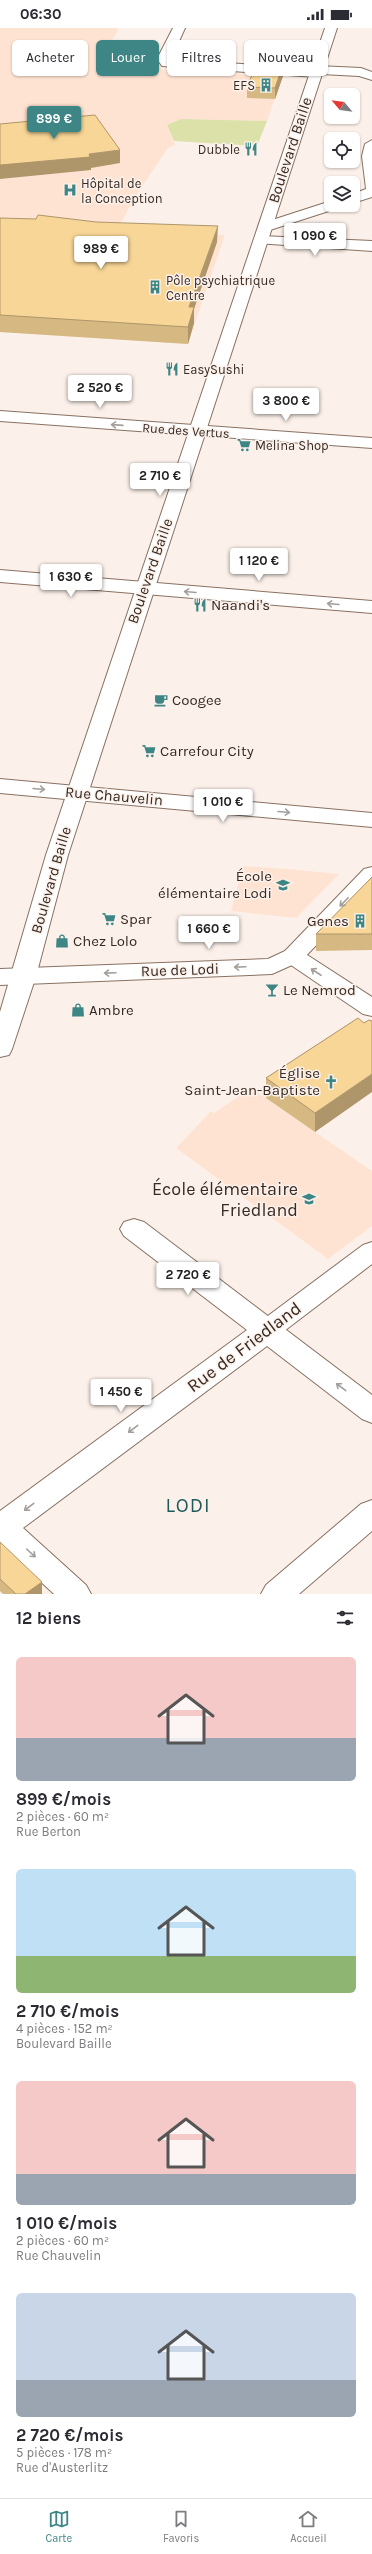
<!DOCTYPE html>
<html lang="fr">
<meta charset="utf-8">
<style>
:root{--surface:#fff;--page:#f2f2f3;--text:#2b2b33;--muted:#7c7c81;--line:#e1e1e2;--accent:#3e8686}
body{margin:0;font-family:Karla,sans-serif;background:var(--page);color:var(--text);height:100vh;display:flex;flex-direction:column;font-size:15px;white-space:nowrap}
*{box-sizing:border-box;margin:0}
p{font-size:13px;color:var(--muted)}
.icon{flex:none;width:22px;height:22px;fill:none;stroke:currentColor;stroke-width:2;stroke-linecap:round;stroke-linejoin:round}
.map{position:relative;height:1566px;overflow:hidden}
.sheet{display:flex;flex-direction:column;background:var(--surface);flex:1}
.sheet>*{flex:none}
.banner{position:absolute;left:12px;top:12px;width:348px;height:36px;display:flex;gap:8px}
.needle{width:26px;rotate:299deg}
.controls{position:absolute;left:324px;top:60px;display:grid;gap:8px}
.controls a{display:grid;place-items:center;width:36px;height:36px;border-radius:6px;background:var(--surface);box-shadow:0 1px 3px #0004;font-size:20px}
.price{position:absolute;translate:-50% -34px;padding:0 9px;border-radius:4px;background:#fff;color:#222;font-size:13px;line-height:26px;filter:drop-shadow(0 1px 2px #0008)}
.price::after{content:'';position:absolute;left:50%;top:24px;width:12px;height:9px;margin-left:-6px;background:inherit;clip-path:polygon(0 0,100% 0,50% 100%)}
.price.on{background:var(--accent);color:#fff}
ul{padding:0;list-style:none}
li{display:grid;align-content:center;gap:8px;height:212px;padding:0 16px}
li span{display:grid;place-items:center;height:124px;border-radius:6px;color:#555}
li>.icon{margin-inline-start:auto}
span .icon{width:72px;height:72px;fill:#fffc;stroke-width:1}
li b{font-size:17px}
h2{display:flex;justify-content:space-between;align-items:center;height:48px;padding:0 16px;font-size:17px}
.tag{padding:0 14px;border-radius:6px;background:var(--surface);box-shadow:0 1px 3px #0004;font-size:14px;line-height:36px}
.tag.on{background:var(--accent);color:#fff}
.status{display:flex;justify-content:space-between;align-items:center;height:28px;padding:0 20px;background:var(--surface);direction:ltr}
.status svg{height:11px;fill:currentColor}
.menu{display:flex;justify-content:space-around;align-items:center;height:56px;border-top:1px solid var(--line);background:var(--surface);font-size:11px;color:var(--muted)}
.menu a{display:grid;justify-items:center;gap:2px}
.menu .on{color:var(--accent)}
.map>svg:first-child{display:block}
.built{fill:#ffe3d2}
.green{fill:#dce0a9}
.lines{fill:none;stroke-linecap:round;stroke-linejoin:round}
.pedestrian-casing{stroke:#887162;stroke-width:2}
.minor-casing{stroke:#887162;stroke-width:2}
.tertiary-casing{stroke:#887162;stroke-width:2}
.secondary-casing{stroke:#887162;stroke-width:2}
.pedestrian{fill:#fff;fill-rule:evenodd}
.minor{fill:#fff;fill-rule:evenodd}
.tertiary{fill:#fff;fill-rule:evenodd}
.secondary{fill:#fff;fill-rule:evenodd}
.wall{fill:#d5b882}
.shaded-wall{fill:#ae966a}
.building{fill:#f8d697;stroke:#ae966a}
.oneway{stroke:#a49f9c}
.labels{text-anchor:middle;stroke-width:3;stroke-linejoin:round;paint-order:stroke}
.far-poi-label{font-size:13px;fill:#352a24;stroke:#fcf1ea;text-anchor:start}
.far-street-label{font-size:13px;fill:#352a24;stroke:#fcf1ea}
.street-label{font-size:15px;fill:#352a24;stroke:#fcf1ea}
.poi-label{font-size:15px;fill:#352a24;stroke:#fcf1ea;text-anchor:start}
.near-poi-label{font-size:18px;fill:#352a24;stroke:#fcf1ea;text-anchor:end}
.near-street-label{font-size:18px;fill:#352a24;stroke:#fcf1ea}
.near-quarter-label{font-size:20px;letter-spacing:1px;fill:#205b5b;stroke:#fcf1ea}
</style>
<div class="status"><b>06:30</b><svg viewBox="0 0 49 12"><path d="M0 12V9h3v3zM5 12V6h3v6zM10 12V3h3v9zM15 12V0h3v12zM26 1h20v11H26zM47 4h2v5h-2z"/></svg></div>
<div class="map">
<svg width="372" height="1566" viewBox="0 0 372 1566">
<rect width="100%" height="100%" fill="#fcf1ea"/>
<path class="built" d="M0,0H117L118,3L102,26L152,34L161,39V41L283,48L267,93L181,91L167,97L175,117L168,120L135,169L117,202L225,207L188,316L0,304Z
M243,838L287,841L339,846L296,890L231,883Z
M251,1060L372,1143V1198L328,1231L176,1120L211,1083L214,1085Z"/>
<path class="green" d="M181,91L267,93L257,118L174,113L167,97Z"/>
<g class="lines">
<g class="pedestrian-casing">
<path id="pedestrian" d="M372,1214V1236L275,1310L266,1313L257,1310L253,1303L257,1296L363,1217Z"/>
</g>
<g class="minor-casing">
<path id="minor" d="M173,0H185L171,31L311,41L317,38L361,40L372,44V52L359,48L321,46L315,49L162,38L157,31Z
M372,112V169L353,175V166L366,161L362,128L365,116Z
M331,173V177H340L338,180L270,202L265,203L258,199L260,196Z
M261,208L372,213V223L256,215L254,212Z
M0,383L372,410V420L0,393Z
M0,542L372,573V585L0,554Z
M0,751L372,785V799L0,765Z
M293,920L301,923L372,969V988L363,986L285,933L281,928L285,923Z
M134,1191L144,1194L372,1367V1395L362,1391L267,1318L23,1500L86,1557L91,1566H54L0,1516V1483L247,1302L124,1208L120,1201L124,1194Z"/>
</g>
<g class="tertiary-casing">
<path id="tertiary" d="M372,839V859L301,933L272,946L0,957V941L268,931L285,923L364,841Z"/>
</g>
<g class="secondary-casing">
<path id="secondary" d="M325,0H337L68,827L36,948L12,1021L9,1027L0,1029V984L46,827Z
M372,1472V1503L299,1566H261L266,1557L361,1476Z"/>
</g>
<use href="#pedestrian" class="pedestrian"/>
<use href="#minor" class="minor"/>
<use href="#tertiary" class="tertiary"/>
<use href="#secondary" class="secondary"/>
</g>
<path class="wall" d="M283,37V48L275,71L247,70V59Z
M0,190L217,214L194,281V295L188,316L0,304Z
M372,849V922L316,923V906Z
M358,990L315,1104L266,1070V1050Z
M0,1514L42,1566H3L0,1563Z"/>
<path class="shaded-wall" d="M283,37V48L275,71V60Z
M120,122V135L91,140V142L0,151V137Z
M218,198L217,214L194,281V295L188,316V299L189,279Z
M372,1046V1064L315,1104V1085Z
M42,1554V1566H25Z"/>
<path class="building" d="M257,35L283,37L275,60L247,59Z
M95,87L120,122L89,126L90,129L0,137V96Z
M38,187L96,194L218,198L189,279H194L188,299L0,287V190L36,191Z
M372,849V906H316Z
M358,990L364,995L369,992L372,993V1046L315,1085L266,1050Z
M0,1514L42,1554L25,1566H16L0,1551Z"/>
<defs><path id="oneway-shaft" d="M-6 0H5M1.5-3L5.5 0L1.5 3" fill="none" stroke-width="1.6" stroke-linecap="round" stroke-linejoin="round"/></defs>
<g class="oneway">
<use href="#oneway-shaft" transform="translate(117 397) rotate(-176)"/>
<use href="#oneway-shaft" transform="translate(190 564) rotate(-175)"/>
<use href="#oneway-shaft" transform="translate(333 576) rotate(-175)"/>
<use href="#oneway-shaft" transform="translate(39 761) rotate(5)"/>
<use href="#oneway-shaft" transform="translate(284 784) rotate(5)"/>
<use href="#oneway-shaft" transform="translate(344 874) rotate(134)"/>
<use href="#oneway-shaft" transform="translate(240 939) rotate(178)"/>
<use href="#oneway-shaft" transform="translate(316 944) rotate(-147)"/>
<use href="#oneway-shaft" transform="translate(110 945) rotate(178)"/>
<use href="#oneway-shaft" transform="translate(341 1359) rotate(-143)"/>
<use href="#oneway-shaft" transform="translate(133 1401) rotate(143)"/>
<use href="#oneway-shaft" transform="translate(29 1479) rotate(143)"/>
<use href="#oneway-shaft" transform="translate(31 1525) rotate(42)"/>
</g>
<defs>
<g id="building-bare" transform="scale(1.08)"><path d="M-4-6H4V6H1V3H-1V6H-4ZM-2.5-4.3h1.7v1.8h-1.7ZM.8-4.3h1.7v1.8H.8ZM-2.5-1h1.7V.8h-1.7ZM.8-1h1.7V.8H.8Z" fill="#3e8686" stroke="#fcf1ea" stroke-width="2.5" paint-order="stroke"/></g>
<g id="restaurant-bare" transform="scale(1.08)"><path d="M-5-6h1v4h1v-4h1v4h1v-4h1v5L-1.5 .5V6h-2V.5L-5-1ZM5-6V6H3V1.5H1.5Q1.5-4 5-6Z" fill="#3e8686" stroke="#fcf1ea" stroke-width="2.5" paint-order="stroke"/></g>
<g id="hospital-bare" transform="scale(1.08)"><path d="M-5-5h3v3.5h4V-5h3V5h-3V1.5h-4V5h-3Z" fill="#3e8686" stroke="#fcf1ea" stroke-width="2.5" paint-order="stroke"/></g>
<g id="supermarket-bare" transform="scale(1.08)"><path d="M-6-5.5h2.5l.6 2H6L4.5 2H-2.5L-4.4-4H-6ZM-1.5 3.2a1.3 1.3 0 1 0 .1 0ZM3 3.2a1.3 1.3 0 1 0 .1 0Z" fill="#3e8686" stroke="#fcf1ea" stroke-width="2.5" paint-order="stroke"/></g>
<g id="cafe-bare" transform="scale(1.08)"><path d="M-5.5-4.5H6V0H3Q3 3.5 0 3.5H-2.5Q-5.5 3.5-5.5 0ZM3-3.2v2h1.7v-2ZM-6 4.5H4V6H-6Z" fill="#3e8686" stroke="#fcf1ea" stroke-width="2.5" paint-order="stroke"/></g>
<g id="school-bare" transform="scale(1.08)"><path d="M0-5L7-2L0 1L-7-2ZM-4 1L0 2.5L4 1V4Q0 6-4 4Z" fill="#3e8686" stroke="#fcf1ea" stroke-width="2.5" paint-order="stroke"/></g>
<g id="shop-bare" transform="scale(1.08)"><path d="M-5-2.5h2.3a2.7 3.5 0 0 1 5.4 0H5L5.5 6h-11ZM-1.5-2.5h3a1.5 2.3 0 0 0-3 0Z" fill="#3e8686" stroke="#fcf1ea" stroke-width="2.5" paint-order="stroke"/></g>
<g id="bar-bare" transform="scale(1.08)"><path d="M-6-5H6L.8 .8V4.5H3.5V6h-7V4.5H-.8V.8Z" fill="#3e8686" stroke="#fcf1ea" stroke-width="2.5" paint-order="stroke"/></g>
<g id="church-bare" transform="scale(1.08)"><path d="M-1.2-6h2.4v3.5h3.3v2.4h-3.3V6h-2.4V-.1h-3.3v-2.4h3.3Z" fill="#3e8686" stroke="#fcf1ea" stroke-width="2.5" paint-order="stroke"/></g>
</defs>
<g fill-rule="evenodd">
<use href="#building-bare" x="266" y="57"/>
<use href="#restaurant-bare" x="251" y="121"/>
<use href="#hospital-bare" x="70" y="162"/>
<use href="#building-bare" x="155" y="259"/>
<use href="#restaurant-bare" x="172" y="341"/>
<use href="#supermarket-bare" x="244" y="417"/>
<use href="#restaurant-bare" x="200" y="577"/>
<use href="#cafe-bare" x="161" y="672"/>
<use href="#supermarket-bare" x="149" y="723"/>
<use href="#school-bare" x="283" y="857"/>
<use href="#supermarket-bare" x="109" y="891"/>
<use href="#building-bare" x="360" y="893"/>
<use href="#shop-bare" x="62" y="913"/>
<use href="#bar-bare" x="272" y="962"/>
<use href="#shop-bare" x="78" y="982"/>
<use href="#church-bare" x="331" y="1054"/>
<use href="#school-bare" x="309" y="1171"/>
</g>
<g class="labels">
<g class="far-poi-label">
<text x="255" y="62" text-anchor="end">EFS</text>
<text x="240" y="126" text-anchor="end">Dubble</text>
<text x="81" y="160">Hôpital de<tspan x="81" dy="15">la Conception</tspan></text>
<text x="166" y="257">Pôle psychiatrique<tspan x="166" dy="15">Centre</tspan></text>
<text x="183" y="346">EasySushi</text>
<text x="255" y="422">Melina Shop</text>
</g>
<g class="far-street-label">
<text transform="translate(186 402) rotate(4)" y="5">Rue des Vertus</text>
</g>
<g class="street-label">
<text transform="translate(290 122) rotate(-72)" y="5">Boulevard Baille</text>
<text transform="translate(150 543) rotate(-71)" y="5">Boulevard Baille</text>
<text transform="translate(114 768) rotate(5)" y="5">Rue Chauvelin</text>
<text transform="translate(51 852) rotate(-74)" y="5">Boulevard Baille</text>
<text transform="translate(180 942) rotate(-2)" y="5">Rue de Lodi</text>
</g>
<g class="poi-label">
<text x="211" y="582">Naandi's</text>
<text x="172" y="677">Coogee</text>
<text x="160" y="728">Carrefour City</text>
<text x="272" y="853" text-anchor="end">École<tspan x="272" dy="17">élémentaire Lodi</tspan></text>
<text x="120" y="896">Spar</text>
<text x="349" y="898" text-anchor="end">Genes</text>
<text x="73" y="918">Chez Lolo</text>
<text x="283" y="967">Le Nemrod</text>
<text x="89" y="987">Ambre</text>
<text x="320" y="1050" text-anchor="end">Église<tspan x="320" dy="17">Saint-Jean-Baptiste</tspan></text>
</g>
<g class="near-poi-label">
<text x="298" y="1167">École élémentaire<tspan x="298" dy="21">Friedland</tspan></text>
</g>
<g class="near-street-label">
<text transform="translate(244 1319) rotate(-37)" y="6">Rue de Friedland</text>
</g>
<g class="near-quarter-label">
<text x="188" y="1484">LODI</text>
</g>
</g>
</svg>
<div class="controls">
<a><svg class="needle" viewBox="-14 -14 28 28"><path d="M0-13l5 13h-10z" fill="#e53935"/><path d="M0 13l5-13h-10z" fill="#7c7c81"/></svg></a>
<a><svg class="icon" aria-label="locate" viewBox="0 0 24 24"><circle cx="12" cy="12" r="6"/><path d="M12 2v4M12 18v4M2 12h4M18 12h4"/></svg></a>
<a><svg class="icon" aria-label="layers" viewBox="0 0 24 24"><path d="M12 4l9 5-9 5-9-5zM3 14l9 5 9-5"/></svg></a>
</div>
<b class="price on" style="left:54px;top:112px">899 €</b>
<b class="price" style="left:315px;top:229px">1 090 €</b>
<b class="price" style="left:101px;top:242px">989 €</b>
<b class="price" style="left:100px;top:381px">2 520 €</b>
<b class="price" style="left:286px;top:394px">3 800 €</b>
<b class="price" style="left:160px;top:469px">2 710 €</b>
<b class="price" style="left:259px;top:554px">1 120 €</b>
<b class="price" style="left:71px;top:570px">1 630 €</b>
<b class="price" style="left:223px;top:795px">1 010 €</b>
<b class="price" style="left:209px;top:922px">1 660 €</b>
<b class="price" style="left:188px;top:1268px">2 720 €</b>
<b class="price" style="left:121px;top:1385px">1 450 €</b>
<div class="banner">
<a class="tag">Acheter</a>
<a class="tag on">Louer</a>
<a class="tag">Filtres</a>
<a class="tag">Nouveau</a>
</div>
</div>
<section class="sheet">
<h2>12 biens<svg class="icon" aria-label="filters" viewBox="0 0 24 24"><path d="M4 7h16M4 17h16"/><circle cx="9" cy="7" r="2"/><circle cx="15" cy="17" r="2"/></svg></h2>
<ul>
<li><span style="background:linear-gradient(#f6c9c9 65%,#9aa5b1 0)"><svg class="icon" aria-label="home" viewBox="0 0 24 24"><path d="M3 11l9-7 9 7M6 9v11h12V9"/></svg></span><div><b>899 €/mois</b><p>2 pièces · 60 m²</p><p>Rue Berton</p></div></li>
<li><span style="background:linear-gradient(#bfe0f5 70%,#8fb573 0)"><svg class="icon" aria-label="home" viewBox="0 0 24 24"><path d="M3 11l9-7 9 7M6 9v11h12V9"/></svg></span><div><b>2 710 €/mois</b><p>4 pièces · 152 m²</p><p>Boulevard Baille</p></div></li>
<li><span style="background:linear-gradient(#f6c9c9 75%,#9aa5b1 0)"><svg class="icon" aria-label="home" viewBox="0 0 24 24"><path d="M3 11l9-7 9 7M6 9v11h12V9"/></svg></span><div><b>1 010 €/mois</b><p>2 pièces · 60 m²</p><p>Rue Chauvelin</p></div></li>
<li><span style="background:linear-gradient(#c9d6e8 70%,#9aa5b1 0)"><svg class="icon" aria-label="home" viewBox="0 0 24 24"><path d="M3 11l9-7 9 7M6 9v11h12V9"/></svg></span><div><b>2 720 €/mois</b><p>5 pièces · 178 m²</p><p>Rue d'Austerlitz</p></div></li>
</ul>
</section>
<nav class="menu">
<a class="on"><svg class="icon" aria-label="map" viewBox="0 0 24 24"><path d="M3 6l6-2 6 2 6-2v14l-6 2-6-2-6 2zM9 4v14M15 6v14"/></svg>Carte</a>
<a><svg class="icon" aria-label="saved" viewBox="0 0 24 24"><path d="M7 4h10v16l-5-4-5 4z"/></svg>Favoris</a>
<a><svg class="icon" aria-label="home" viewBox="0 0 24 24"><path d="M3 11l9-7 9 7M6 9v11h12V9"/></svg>Accueil</a>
</nav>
